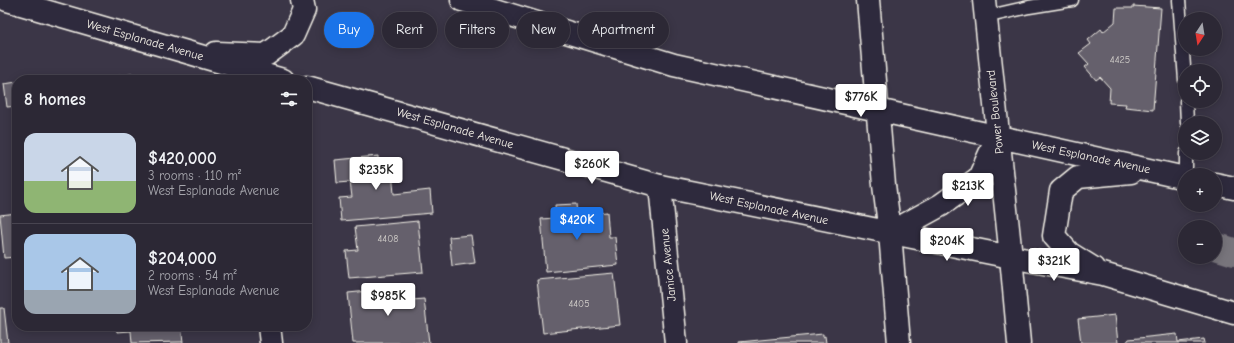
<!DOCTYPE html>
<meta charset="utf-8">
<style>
:root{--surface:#2c2835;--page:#383441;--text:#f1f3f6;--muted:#a6a6ad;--line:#484450;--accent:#1a73e8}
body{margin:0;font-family:"Comic Neue",sans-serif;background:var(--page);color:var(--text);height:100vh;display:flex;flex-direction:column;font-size:15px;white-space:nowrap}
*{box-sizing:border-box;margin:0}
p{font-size:13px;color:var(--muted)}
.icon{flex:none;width:22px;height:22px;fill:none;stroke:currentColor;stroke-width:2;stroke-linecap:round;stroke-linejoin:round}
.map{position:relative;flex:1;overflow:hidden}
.drawer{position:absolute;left:12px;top:75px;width:300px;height:256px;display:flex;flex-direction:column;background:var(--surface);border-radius:16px;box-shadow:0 2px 10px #0003,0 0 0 1px var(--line)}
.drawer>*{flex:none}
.hud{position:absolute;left:324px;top:12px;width:380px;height:36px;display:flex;gap:8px}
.needle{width:26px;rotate:192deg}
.fabs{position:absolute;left:1178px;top:12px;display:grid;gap:8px}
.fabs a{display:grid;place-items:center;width:44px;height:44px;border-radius:50%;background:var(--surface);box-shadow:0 2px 10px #0003,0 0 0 1px var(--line);font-size:20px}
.price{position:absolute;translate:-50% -34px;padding:0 9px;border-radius:4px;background:#fff;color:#222;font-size:13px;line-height:26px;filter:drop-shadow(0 1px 2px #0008)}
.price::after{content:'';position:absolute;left:50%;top:24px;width:12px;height:9px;margin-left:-6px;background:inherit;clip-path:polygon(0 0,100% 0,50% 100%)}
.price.active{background:var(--accent);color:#fff}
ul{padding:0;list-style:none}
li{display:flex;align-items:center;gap:12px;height:100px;padding:0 12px}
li+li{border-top:1px solid var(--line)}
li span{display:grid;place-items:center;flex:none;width:112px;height:80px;border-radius:12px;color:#555}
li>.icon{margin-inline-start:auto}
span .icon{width:48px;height:48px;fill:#fffc;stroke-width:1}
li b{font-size:17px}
h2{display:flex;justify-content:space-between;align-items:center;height:48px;padding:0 12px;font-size:17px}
.pill{padding:0 14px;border-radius:18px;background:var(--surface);box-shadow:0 2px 10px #0003,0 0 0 1px var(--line);font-size:14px;line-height:36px}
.pill.active{background:var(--accent);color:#fff}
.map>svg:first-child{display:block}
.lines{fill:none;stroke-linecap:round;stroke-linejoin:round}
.canal{stroke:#78747b;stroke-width:28}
.building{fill:#65616c;stroke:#f4f1e8}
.service-casing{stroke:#f4f1e8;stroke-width:15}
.minor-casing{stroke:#f4f1e8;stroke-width:25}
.tertiary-casing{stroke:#f4f1e8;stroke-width:25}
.secondary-casing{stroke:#f4f1e8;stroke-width:25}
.service{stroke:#2f2a3d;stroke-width:12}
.minor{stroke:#2f2a3d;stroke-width:22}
.tertiary{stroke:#2f2a3d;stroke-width:22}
.secondary{stroke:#2f2a3d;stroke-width:22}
.labels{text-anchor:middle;stroke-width:3;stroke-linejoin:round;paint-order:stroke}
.number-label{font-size:10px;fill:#d0cdc9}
.street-label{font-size:12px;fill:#f4f1e8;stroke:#2f2a3d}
</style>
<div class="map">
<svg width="1234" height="343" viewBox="0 0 1234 343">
<rect width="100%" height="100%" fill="#3b3647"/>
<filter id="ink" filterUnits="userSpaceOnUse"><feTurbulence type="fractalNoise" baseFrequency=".025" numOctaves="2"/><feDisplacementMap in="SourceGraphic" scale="8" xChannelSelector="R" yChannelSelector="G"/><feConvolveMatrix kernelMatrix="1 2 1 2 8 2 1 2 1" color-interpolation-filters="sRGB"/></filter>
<g filter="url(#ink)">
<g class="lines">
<path class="canal" d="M1215,246L1234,252"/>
</g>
<path class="building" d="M1133,6L1161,8L1153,110L1125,107L1126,104L1109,103L1110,88L1100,77L1096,80L1085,67L1089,64L1079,53L1091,44L1088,40L1101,29L1103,32L1115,22L1116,8H1133Z
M132,74V80H77Z
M17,82V106L7,107L4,84Z
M378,156V160L391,159L394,194L430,190L432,213L341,221L339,198L352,197L350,182L337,183L335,160Z
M576,204L577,215L607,212L609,237H615L618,265L546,272L541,219L556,218L555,205Z
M17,213V257L4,258L0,215Z
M418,221L423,272L349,278L346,251L358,250L355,227Z
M471,235L475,263L452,266L449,237Z
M614,273L620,325L543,333L537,280Z
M410,287L412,300L424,299L429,343H353L348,293Z
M0,308H4L8,343H0Z
M1115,315L1118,343H1081L1078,319Z
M116,326H181L183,342L132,343L131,331L117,332Z
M823,334V337L825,336L826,343H739V342Z
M1177,334L1178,342L1204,339L1205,343H1126L1129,339Z"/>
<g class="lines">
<g class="service-casing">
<path id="service" d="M1179,0L1185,80
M985,17L1029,7L1072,0
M1186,101L1187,123
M1186,175V153"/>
</g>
<g class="minor-casing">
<path id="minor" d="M660,186L676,343
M269,326L271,343"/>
</g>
<g class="tertiary-casing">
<path id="tertiary" d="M890,233L899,343
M1011,257L1019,343"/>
</g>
<g class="secondary-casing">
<path id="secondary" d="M7,0L283,80
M462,0L674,65L1185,178
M868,0L884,185L890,233
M984,0L1011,257
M216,53L266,55L293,35L304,10L302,0
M307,87L660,186L1011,257L1103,274L1234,313
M1215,184L1234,188
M890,233L941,205L979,178L997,138
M1093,268L1069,253L1054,236L1061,191L1078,177L1131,172"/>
</g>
<use href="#service" class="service"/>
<use href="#minor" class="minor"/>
<use href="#tertiary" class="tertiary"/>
<use href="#secondary" class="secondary"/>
</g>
</g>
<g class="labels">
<g class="number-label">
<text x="1120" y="63">4425</text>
<text x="388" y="242">4408</text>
<text x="579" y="307">4405</text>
</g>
<g class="street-label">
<text transform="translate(145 40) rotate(16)" y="4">West Esplanade Avenue</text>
<text transform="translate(995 112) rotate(-96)" y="4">Power Boulevard</text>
<text transform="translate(455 128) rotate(16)" y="4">West Esplanade Avenue</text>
<text transform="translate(1091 157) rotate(12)" y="4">West Esplanade Avenue</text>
<text transform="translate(769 208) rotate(12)" y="4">West Esplanade Avenue</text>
<text transform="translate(668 265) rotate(-96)" y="4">Janice Avenue</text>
</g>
</g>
</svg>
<div class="fabs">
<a><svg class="needle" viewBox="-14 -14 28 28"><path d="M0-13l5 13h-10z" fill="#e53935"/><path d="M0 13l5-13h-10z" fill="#a6a6ad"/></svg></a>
<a><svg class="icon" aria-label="locate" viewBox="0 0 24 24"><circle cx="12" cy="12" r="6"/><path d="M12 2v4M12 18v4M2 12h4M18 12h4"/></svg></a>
<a><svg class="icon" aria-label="layers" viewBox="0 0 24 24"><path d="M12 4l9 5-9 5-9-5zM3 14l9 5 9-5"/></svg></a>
<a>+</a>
<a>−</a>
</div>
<b class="price" style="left:861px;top:118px">$776K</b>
<b class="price" style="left:592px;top:185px">$260K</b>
<b class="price" style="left:376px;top:191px">$235K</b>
<b class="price" style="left:968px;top:207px">$213K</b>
<b class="price active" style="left:577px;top:241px">$420K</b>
<b class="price" style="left:947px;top:262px">$204K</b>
<b class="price" style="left:1054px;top:282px">$321K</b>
<b class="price" style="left:388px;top:317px">$985K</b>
<div class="hud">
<a class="pill active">Buy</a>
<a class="pill">Rent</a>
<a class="pill">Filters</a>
<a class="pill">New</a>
<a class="pill">Apartment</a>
</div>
<section class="drawer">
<h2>8 homes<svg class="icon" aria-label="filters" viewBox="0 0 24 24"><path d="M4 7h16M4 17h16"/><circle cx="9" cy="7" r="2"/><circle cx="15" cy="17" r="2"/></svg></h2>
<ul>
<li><span style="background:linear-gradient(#c9d6e8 60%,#8fb573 0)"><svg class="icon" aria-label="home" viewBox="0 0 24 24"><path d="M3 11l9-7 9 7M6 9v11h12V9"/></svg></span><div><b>$420,000</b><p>3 rooms · 110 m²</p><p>West Esplanade Avenue</p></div></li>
<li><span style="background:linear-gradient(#a9c7e8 70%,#9aa5b1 0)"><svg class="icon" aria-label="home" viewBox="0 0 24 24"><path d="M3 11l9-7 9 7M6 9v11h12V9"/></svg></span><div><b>$204,000</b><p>2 rooms · 54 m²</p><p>West Esplanade Avenue</p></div></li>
</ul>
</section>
</div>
